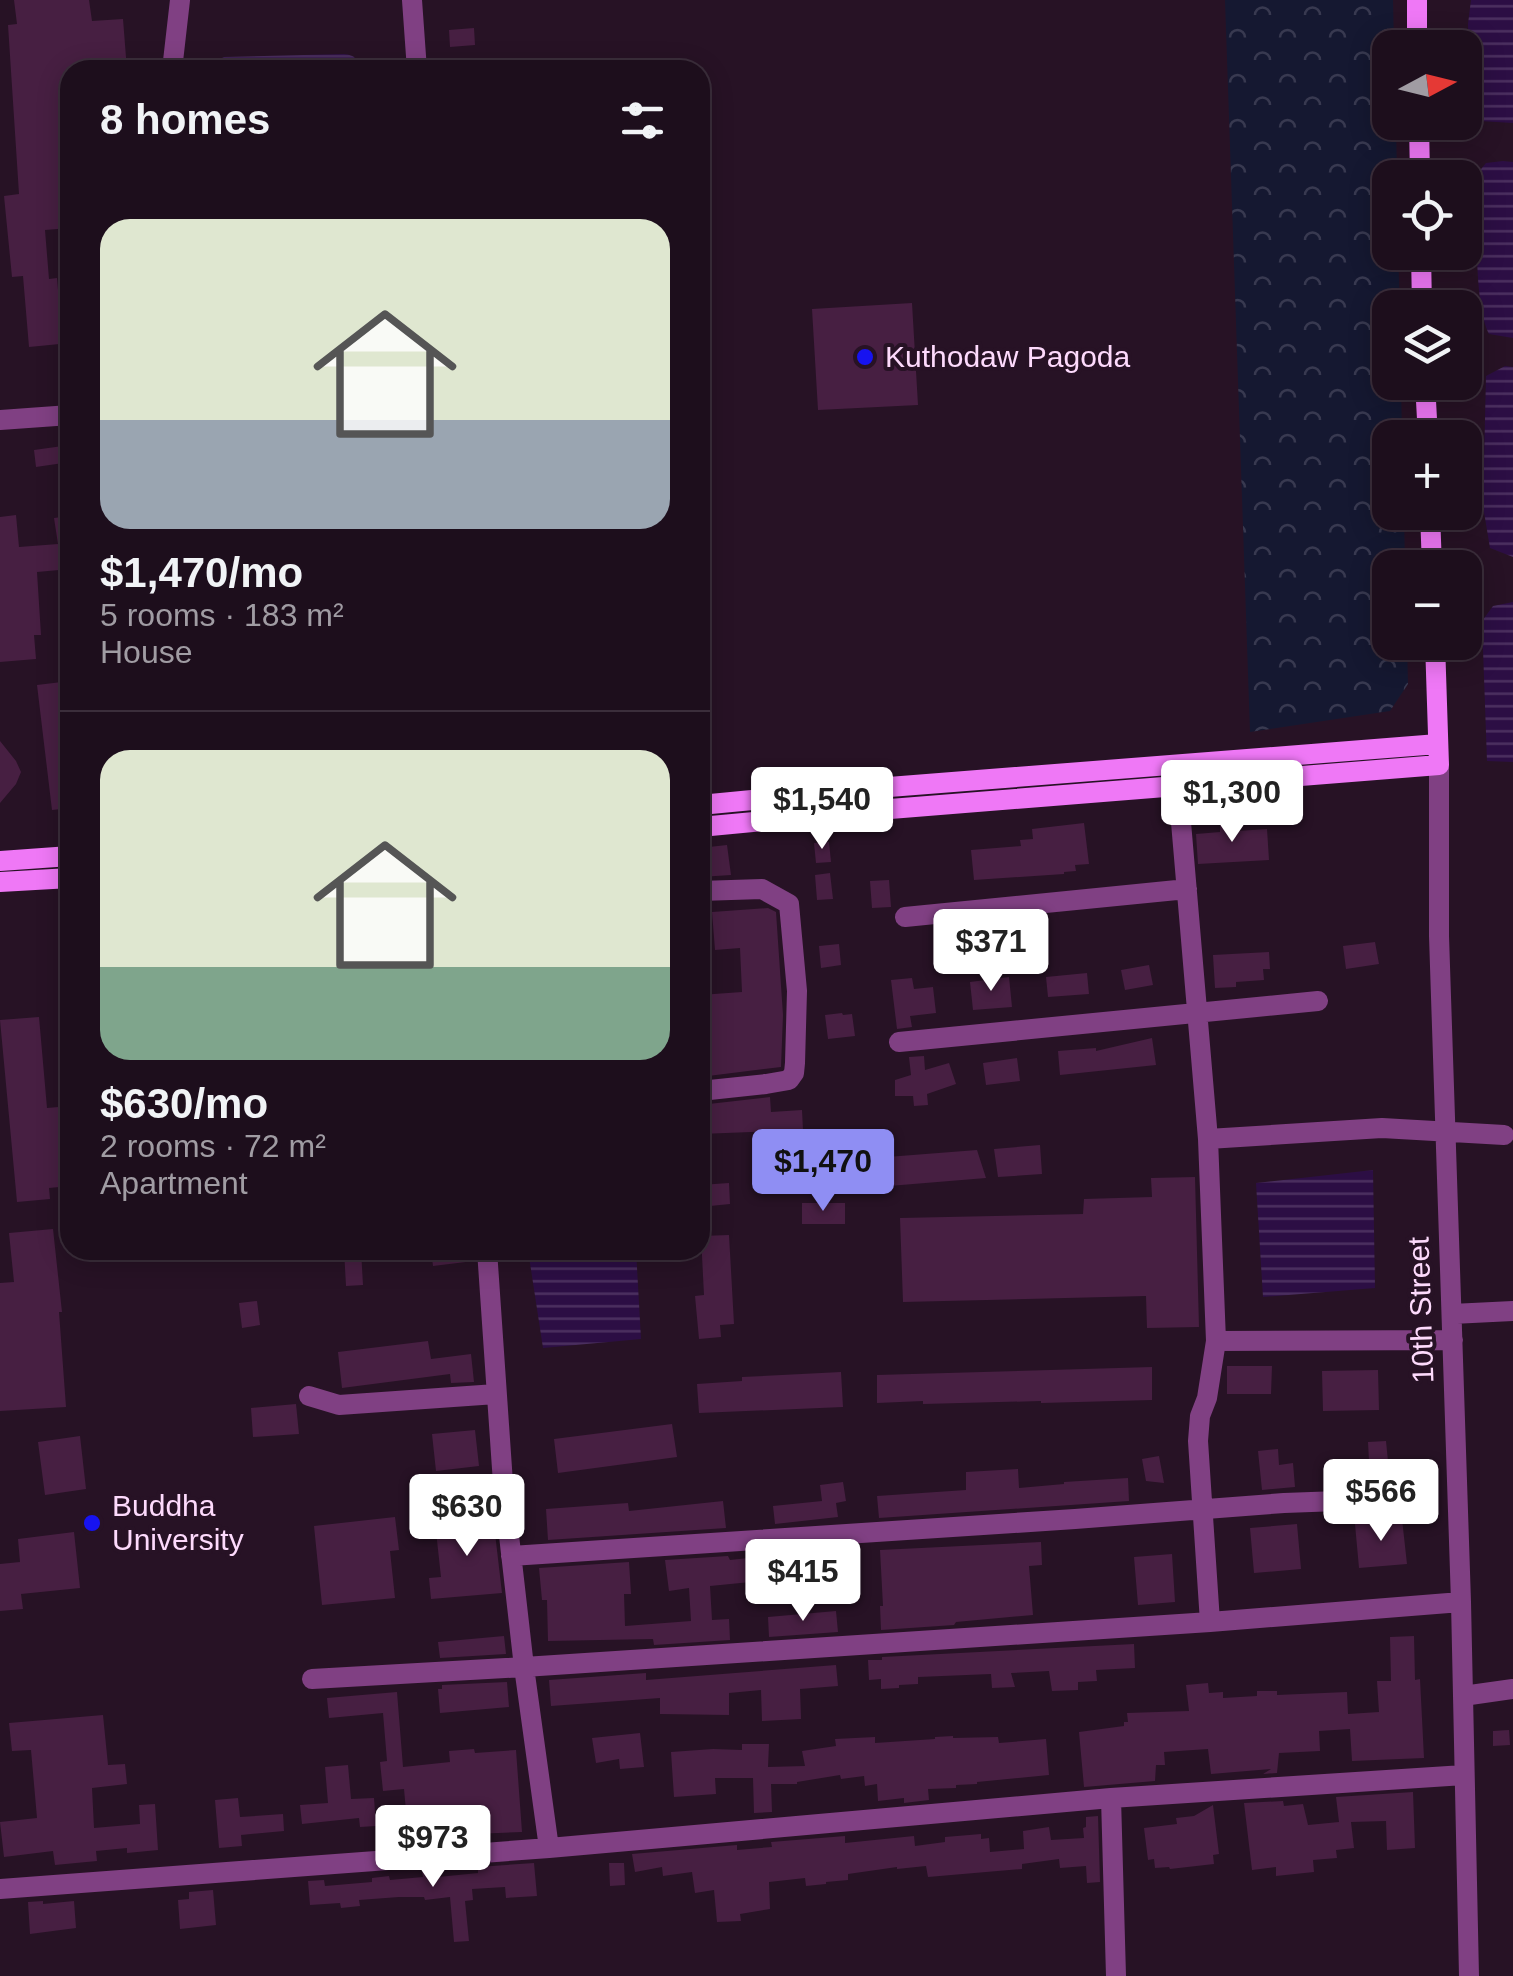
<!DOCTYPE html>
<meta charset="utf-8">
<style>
:root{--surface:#1d0e1c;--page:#2a1c29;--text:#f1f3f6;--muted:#a09ca3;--line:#3b2e3b;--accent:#8f8ef3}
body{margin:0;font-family:Helvetica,sans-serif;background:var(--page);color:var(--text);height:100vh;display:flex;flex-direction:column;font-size:38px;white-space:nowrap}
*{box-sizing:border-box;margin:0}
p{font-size:32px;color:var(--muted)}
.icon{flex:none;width:55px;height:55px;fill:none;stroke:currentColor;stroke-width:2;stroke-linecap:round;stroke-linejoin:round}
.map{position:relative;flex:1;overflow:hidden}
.side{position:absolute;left:60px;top:60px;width:650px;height:1200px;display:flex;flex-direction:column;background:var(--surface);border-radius:30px;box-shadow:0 5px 25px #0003,0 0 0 2px var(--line)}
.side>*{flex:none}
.needle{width:65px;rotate:83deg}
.fabs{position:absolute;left:1372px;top:30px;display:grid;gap:20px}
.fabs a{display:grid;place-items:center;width:110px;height:110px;border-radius:20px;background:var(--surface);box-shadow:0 5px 25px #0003,0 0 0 2px var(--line);font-size:50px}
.price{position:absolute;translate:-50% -85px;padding:0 22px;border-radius:10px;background:#fff;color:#222;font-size:32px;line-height:65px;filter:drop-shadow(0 2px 5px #0008)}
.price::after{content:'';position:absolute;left:50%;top:60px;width:30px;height:22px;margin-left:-15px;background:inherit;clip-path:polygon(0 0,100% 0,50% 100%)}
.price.active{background:var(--accent);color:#111}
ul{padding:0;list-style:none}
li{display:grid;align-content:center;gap:20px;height:530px;padding:0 40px}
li+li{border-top:2px solid var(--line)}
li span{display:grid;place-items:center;height:310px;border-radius:30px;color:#555}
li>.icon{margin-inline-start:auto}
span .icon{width:180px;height:180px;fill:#fffc;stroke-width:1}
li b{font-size:42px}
h2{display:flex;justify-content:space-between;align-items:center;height:120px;padding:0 40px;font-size:42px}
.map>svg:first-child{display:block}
.forest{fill:url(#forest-crowns)}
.water{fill:url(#water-rules)}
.building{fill:#471f42}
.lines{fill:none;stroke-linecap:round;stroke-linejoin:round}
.street{stroke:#804083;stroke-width:20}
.secondary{stroke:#ef78f6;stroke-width:20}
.poi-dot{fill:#1713f0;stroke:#271225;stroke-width:4}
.labels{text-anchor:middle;stroke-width:8;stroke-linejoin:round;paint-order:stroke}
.poi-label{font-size:30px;fill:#fddafc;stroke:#271225;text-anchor:start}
.street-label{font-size:30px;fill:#fddafc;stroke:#271225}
</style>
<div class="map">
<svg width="1513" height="1976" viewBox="0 0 1513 1976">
<defs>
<pattern id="forest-crowns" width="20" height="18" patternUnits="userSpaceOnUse" patternTransform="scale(2.5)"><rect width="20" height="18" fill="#151831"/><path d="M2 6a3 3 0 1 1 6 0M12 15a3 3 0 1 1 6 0" fill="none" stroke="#383950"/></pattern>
<pattern id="water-rules" width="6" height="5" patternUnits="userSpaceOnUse" patternTransform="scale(2.5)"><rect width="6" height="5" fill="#2c0e44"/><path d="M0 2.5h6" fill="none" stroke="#4c3060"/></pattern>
</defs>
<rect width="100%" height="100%" fill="#271225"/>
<path class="forest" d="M1225,0H1393L1394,47L1390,48V122L1396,123L1397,177L1390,178V252L1398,253L1400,307L1390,308V382L1401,383L1402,437L1390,438V512L1404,513L1405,567L1390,568V642L1407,643L1408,684L1390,711L1250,732Z"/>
<path class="water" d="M1471,0H1513V123L1479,121L1470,107L1468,24Z
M344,54C355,55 358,59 359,70H213L216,61L224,57Z
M1503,161L1513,162V338L1489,334C1473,303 1477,212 1477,174L1486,163Z
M1505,366L1513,367V557L1490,548L1483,506L1486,376Z
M1513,602V762L1487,761L1482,621L1493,606Z
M1373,1170L1375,1288L1263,1297L1256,1183Z
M528,1250H636L641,1339L543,1348Z"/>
<path class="building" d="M14,0H89L92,21L123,19L127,70H70V228L45,230L49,279L57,278L60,313H70V343L29,347L23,276L12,277L4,196L19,194L8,25L17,24Z
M474,28L475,45L450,47L449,30Z
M912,303L918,405L818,410L812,309Z
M70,445V462L36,467L34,450Z
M16,515L19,547L58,544L54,518L70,516V569L37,572L41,635H34L36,659L0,662V517Z
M70,681V808L52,810L37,685Z
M0,741L16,761L21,772L16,784L0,803Z
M1236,820L1237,831L1267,829L1269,860L1198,864L1196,834L1220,832V821Z
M1084,823L1089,864L1075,865L1076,871L1064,872V874L974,880L971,850L1021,846L1020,840L1033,839L1032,829Z
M829,842L831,862L816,863L814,843Z
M727,845L731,875L700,877V848Z
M830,873L833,899L817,900L815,875Z
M889,880L891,907L872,908L870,881Z
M768,908L776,912L783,1015L781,1067L700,1077V995L742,992L740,948L715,950L712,912Z
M1375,942L1379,964L1346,969L1343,946Z
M839,944L841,965L821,968L819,946Z
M1269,952L1270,969H1263L1264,980L1236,982V987L1215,988L1213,955Z
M1149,965L1153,985L1125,990L1121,970Z
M1087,973L1089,994L1048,997L1046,977Z
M1009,977L1012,1007L973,1010L970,982Z
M912,978L914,989L933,987L936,1013L910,1016L912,1027L897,1029L891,980Z
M842,1013L843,1015L852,1014L855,1036L828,1039L825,1015Z
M39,1017L47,1108L70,1106V1186L49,1188L50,1199L17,1202L0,1020Z
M1152,1038L1156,1065L1060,1075L1058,1051L1096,1048V1051Z
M924,1056L925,1070L949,1063L956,1084L927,1094L928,1105L914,1106L913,1096H895V1080L911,1075L909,1057Z
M1017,1058L1020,1081L986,1085L983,1063Z
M770,1097L771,1112L802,1110L803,1130L700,1134V1105Z
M1040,1145L1042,1174L998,1177L994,1149Z
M977,1150L986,1178L889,1186L887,1157Z
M1195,1177L1199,1327L1147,1328L1146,1296L903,1302L900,1218L1083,1214L1084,1199L1152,1197L1151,1178Z
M729,1183L730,1204L700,1207V1185Z
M802,1203H845V1224H802Z
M53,1229L62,1312H59L66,1407L0,1411V1283L14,1282L9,1233Z
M729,1235L734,1324L720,1325L721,1337L699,1339L695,1296L704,1295L701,1236Z
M344,1250H361L363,1285L346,1286Z
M431,1250H473L474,1261L433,1266Z
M257,1301L260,1325L242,1328L239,1303Z
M428,1341L431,1359L471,1354L474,1382L451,1383L450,1374L342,1388L338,1352Z
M1227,1366H1272L1271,1394H1227Z
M1152,1367V1400L1041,1403V1401L923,1404V1401L877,1403V1375Z
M1378,1370L1379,1410L1323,1411L1322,1371Z
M841,1372L843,1407L699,1413L697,1384L742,1381V1377Z
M296,1404L299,1434L253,1437L251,1408Z
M672,1424L677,1457L558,1473L554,1439Z
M475,1430L479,1466L436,1471L432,1434Z
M80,1436L86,1489L45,1495L38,1442Z
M1386,1441L1388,1461L1398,1460L1400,1478L1358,1482L1356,1462L1369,1461L1368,1442Z
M1278,1449L1279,1465L1293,1463L1295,1487L1262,1490L1258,1451Z
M1159,1456L1164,1483L1146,1481L1142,1459Z
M1018,1469L1019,1488L1064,1484V1482L1128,1478L1129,1501L879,1518L877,1496L966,1490V1472Z
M843,1482L846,1501L836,1503L838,1517L775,1524L773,1506L822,1501L820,1485Z
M723,1501L726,1528L548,1540L546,1509L628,1503L629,1511Z
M493,1516L502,1593L431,1599L429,1578L441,1577L435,1522Z
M395,1517L399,1550L390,1551L395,1598L322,1605L314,1526Z
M1402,1519L1407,1564L1359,1568L1355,1524Z
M1297,1524L1301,1569L1254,1573L1250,1528Z
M74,1532L80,1588L21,1594L23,1609L0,1611V1564L20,1562L18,1539Z
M1041,1542L1042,1565L1029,1566L1033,1615L956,1622L954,1625L881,1630L880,1606H883L880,1550Z
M837,1548L840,1576L762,1585L761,1581L710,1586L712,1620L729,1619L730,1640L654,1645L653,1639L548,1641L547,1600H542L539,1568L629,1562L631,1594H624L625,1626L691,1621L689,1588L669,1591L665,1560L728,1556L730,1560Z
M1172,1554L1175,1602L1138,1605L1134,1557Z
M836,1611L838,1632L769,1637L768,1617Z
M504,1636L506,1654L440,1658L438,1642Z
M1414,1636L1415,1680L1420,1679L1424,1758L1352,1761L1350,1729L1319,1731L1320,1751L1279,1753L1277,1773L1263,1774L1271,1769L1211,1774L1208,1749L1164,1752L1165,1765H1156L1155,1781L1084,1787L1079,1732L1124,1726V1722H1128L1127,1713L1189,1711L1186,1685L1208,1683L1209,1693L1223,1692V1698L1257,1696V1691H1277V1695L1347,1692L1348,1714L1379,1712L1377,1681H1391L1390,1637Z
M1134,1644L1135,1668L1096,1670L1097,1681L1078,1682V1690L1052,1691L1049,1671L1011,1673L1015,1687L992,1688L991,1674L918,1677V1684L899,1685V1688L881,1689V1679L869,1680L868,1660H882V1657Z
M836,1665L838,1686L800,1689L801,1719L762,1721L761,1690L729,1693V1715L660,1714V1698L551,1706L549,1680L646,1673V1680Z
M507,1682L509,1707L440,1713L438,1689H442V1685Z
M397,1692L403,1767L450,1762L449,1751L474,1749L475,1753L516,1750L522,1832L473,1834V1828L408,1833L404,1789L383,1791L380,1762L387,1761L383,1713L329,1718L327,1698Z
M103,1715L108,1765L125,1764L127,1784L92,1788L94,1828L140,1824L139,1805L155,1804L158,1850L127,1853V1848L96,1851L97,1861L55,1865L53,1851L4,1857L0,1822L37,1818L31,1750L12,1751L9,1723Z
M1509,1730L1510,1745L1493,1746V1731Z
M640,1733L644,1767L620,1769L619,1759L596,1763L592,1738Z
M953,1736V1738L998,1737L999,1743L1046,1739L1049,1775L977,1782V1784L956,1785V1788L928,1789L929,1800L904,1803V1798L878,1801L877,1784L865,1786L864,1776L841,1779L840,1775L797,1782V1784H771L772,1812L754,1813L753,1778H715L716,1794L674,1797L671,1752L713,1749L742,1750V1744H769L768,1767L805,1766L802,1751L836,1746L835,1739L875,1737V1743L935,1739V1737Z
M348,1765L351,1799L374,1798L376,1826L360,1827L359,1818L302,1824L300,1805L328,1803L325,1767Z
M1413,1792L1415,1848L1387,1850L1386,1821L1351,1822L1354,1848L1336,1850L1337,1858L1313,1860L1314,1872L1276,1876V1867L1252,1870L1244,1803L1283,1801L1284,1806L1303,1804L1308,1825L1339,1822L1336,1797Z
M238,1798L240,1817L283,1814L284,1831L241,1835L242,1846L219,1848L215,1800Z
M1213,1805L1219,1854L1213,1855L1214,1864L1170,1869L1169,1867L1155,1868L1154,1859L1148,1860L1144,1828L1177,1824L1176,1818L1194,1816Z
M1098,1816L1100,1882L1087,1883L1086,1866L1060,1868L1059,1859L1022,1864V1869L928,1877L926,1866L897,1869V1867L848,1874V1880L826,1882V1884L806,1886L805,1878L769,1882L770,1909L740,1914L741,1921L717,1922L714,1890L695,1893L692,1872L663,1876L662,1867L635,1872L632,1854L737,1845V1850L772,1847L771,1842L845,1836V1843L914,1836L915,1846L945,1842V1837L981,1834V1839L989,1838L990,1852L1024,1849L1023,1831L1049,1827L1051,1840L1084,1838L1083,1828L1086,1827V1817Z
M534,1863L537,1896L506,1898L505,1887L472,1889L473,1900L465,1901L469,1941L454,1942L450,1897L425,1900L424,1897H399L359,1900L360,1906L341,1908L340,1903L310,1905L308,1881L324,1880L325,1886L372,1882V1878L389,1876L390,1880L423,1877L422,1872L437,1871L438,1877L478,1873V1867Z
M609,1863H624L625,1885L610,1886Z
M213,1890L216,1925L180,1929L178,1900L189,1899V1892Z
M43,1901V1904L74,1901L76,1928L30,1934L28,1902Z"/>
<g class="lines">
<path class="street" d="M412,0L417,70
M172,70L180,0
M0,420L70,415
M1439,765V936L1461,1602L1469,1976
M1178,787L1208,1139L1216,1341L1207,1398L1200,1416L1198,1441L1210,1622
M700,891L762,889L789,904L797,991L795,1063L794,1073L789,1080L766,1084L700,1091
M905,917L1187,889
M899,1042L1318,1001
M1208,1139L1382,1128L1504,1135
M487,1250L503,1483L524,1667L549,1848
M1452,1314L1513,1311
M1216,1341L1453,1340
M309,1396L339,1405L496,1394
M511,1556L1075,1519L1284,1503L1366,1500
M312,1679L524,1667L1210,1622L1461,1602
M1463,1696L1513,1689
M1111,1798L1116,1976
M0,1889L549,1848L1111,1798L1464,1775"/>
<path class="secondary" d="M1417,0V48
M1419,122L1420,178
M1421,252L1422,308
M1425,382L1428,438
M1430,512L1432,568
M700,805L889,787L1438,744
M700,827L890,809L1439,765L1435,642
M0,861L70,856
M0,882L70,878"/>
</g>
<g class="poi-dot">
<circle cx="865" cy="357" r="10"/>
<circle cx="92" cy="1523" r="10"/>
</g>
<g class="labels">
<g class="poi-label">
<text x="885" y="367">Kuthodaw Pagoda</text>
<text x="112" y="1516">Buddha<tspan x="112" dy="34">University</tspan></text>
</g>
<g class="street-label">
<text transform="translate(1421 1310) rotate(-92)" y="10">10th Street</text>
</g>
</g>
</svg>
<div class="fabs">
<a><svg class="needle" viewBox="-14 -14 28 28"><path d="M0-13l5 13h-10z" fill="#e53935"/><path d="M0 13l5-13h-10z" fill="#a09ca3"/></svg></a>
<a><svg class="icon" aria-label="locate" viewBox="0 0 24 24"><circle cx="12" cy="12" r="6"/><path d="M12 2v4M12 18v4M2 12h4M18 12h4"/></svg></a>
<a><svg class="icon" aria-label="layers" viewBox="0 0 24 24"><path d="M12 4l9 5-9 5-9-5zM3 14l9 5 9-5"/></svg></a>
<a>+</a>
<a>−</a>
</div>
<b class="price" style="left:1232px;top:845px">$1,300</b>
<b class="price" style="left:822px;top:852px">$1,540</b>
<b class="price" style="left:991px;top:994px">$371</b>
<b class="price active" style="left:823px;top:1214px">$1,470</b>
<b class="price" style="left:1381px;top:1544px">$566</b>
<b class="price" style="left:467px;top:1559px">$630</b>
<b class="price" style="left:803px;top:1624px">$415</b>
<b class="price" style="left:433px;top:1890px">$973</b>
<section class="side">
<h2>8 homes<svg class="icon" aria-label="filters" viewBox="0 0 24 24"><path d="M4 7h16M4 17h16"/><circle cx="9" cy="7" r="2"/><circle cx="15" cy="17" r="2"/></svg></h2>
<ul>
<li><span style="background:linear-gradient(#dfe7d0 65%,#9aa5b1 0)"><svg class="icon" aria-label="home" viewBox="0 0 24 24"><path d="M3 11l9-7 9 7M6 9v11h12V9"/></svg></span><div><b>$1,470/mo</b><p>5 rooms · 183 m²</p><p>House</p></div></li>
<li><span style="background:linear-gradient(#dfe7d0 70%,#7fa58c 0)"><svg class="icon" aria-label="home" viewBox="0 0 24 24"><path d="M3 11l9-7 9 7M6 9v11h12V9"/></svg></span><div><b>$630/mo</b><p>2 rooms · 72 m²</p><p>Apartment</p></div></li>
</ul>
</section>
</div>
